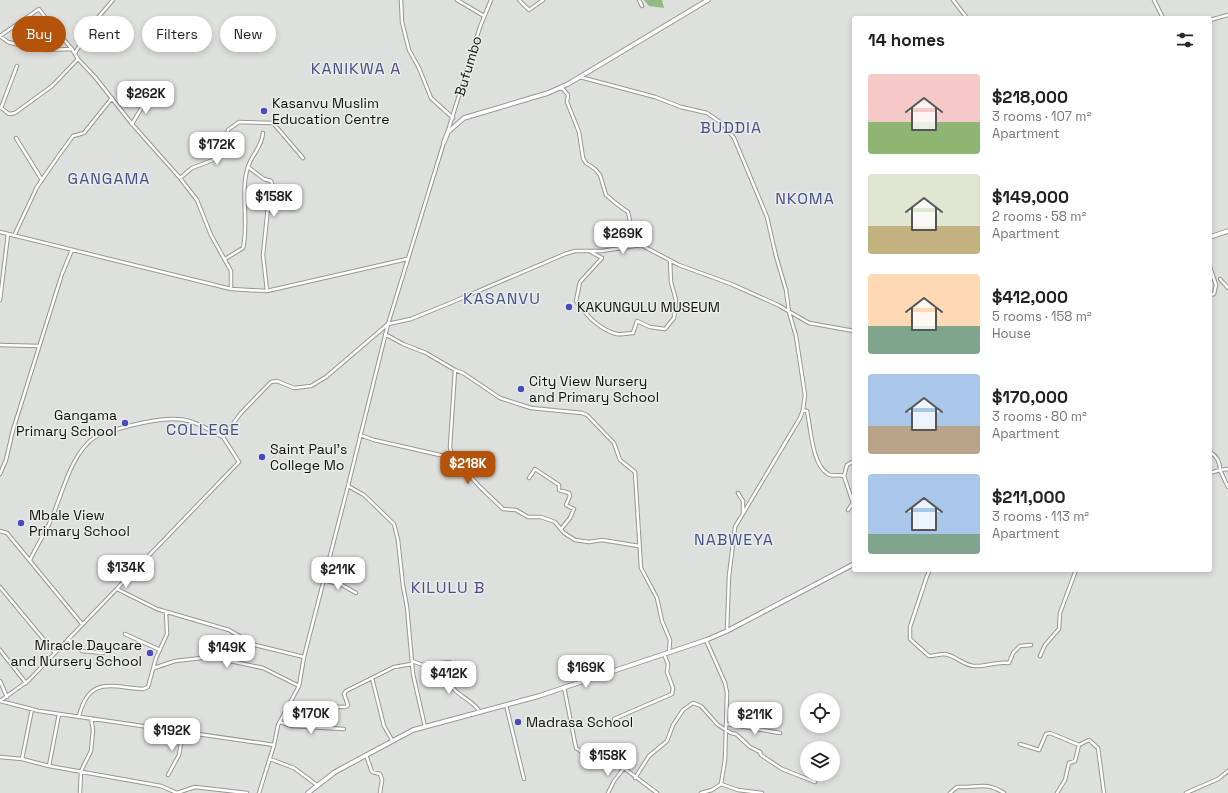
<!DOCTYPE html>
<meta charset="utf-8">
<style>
:root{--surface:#fff;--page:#f2f2f2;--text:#222;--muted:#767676;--accent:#b45309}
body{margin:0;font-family:"Space Grotesk",sans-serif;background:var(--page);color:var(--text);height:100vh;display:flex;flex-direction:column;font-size:15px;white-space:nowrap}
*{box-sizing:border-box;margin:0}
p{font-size:13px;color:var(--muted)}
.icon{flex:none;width:22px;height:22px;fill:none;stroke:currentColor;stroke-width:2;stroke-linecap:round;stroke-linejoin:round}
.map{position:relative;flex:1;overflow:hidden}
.panel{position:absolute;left:852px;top:16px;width:360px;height:556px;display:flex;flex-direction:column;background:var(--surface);border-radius:4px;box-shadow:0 2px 6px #0003}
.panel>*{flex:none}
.banner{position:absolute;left:12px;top:16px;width:380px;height:36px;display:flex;gap:8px}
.tools{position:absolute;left:800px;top:693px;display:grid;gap:8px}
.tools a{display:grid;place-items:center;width:40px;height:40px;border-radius:50%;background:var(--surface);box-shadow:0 2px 6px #0003;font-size:20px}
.price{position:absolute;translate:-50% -34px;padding:0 9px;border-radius:8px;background:#fff;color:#222;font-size:13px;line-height:26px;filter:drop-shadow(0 1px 2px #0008)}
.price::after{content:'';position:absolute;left:50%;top:24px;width:12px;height:9px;margin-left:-6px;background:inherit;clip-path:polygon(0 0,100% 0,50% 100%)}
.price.on{background:var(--accent);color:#fff}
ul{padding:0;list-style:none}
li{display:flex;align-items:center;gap:12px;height:100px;padding:0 16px}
li span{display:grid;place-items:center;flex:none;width:112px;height:80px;border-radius:4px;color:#555}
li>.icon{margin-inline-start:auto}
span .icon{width:48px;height:48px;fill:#fffc;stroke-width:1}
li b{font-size:17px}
h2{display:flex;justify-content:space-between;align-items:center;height:48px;padding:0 16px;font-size:17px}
.pill{padding:0 14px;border-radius:18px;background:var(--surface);box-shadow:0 2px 6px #0003;font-size:14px;line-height:36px}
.pill.on{background:var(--accent);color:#fff}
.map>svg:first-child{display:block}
.forest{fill:#91bb84}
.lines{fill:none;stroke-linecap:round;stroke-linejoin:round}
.street-casing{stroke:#969795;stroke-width:4.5}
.secondary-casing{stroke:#969795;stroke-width:5.5}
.street{stroke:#fff;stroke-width:2.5}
.secondary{stroke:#fff;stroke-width:3.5}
.poi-dot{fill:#474bc0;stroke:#ebedea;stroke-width:1.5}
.labels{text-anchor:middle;stroke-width:3;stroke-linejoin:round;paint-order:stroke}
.street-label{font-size:14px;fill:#0f100f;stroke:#ebedea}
.poi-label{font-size:14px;fill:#0f100f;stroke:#ebedea;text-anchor:start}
.quarter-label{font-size:16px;letter-spacing:1px;fill:#454d8a;stroke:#ebedea}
</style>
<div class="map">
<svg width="1228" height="793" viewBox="0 0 1228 793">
<rect width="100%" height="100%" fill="#dee0dd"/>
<path class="forest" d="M644,0H662L664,8L649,6Z"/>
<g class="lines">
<g class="street-casing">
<path id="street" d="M401,0L402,22L409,50L419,68L431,98L453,118
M457,0L484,16
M519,0L529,10L543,0
M639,0L642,6
M953,0L967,18
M1154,0L1163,18
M1210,20L1228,15
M0,36L8,42L19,45L32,46L45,50L72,49L78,59L95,77L132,124L180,178L197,200L211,235L231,271V289
M0,36L39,9L48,21L72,49
M75,53L95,21L113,0
M580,77L655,97L681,107L707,113L723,124L734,138L767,217L776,256L786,290L789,312L796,336L805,395L803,410L800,418L735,527L729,576L727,631
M559,88L563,89L568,95L567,102L579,132L583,158L586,163L595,169L600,175L606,195C613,201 620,207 628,212C632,227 629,233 641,245
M0,107L9,114L15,113L52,86L78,59
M1,108L17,66
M132,124L148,97
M448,131L480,27L491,0
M16,138L42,180
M248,167L264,179L271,181L273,186L268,207L263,255L267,291
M180,178L192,168L213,160L226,141L228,130L239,122L273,123L303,158
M0,232L231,289L267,291L407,259
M14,236L37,187L57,158L73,136L84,133L112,98
M591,252L602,258L580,282L576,301C586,315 599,330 617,334C622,335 629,333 633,333L637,321L650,327L665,329L674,318L676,300L671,282L670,261
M225,259L243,248C249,224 240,190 248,167C252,154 262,147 263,133
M1210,267L1216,285L1214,294L1210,295
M1220,279L1228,288
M0,300L8,234
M385,334L403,344L426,353L455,370L463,373L500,398L531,408L582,413L587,415L614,443L620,460L635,472L641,568L657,598L662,621L670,640L669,653
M0,345L39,346
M455,370L450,447L452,456L480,487L503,509L516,510L528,517H541L555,522L564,533L575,540L589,542L602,540L639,546
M803,410L807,411C811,429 812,465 828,474C832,477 839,474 844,476L847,465L854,461
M360,435L374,440L440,455L452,456
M1210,452C1217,456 1220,463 1220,470L1228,469
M1210,473L1220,470L1228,487
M0,474L6,460L13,430L62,274L72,250
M844,476L853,503L848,510
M529,478L535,469L559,485V490L569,493L570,496L566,505L574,509L570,518L561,529
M348,486L364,495L394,524L398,540L403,586L407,607L413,674L425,727
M738,493L743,501V513
M0,531L7,533L82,624
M30,560C36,547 44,535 50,522C62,496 70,454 95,437C117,428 166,414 189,421C201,424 212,432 223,437
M930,570L927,576L910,627V639L929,656C934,656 940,654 945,654C956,656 963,665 974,666C985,667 996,661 1009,663L1013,653L1020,646L1031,645
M324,580L342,585L356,593
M0,587L55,653
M117,589L157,609L229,630L255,645L304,657
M125,634L160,650
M68,639L82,651L103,653
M706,640L725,683L727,693L725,760L721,784L738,790L762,793
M0,650L26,683
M1040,656L1045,645L1059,629L1060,613L1076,570
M412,661L423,665L450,662C451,667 449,673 449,678C451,695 472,698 480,712
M154,668L175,661L211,657L263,668L299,686
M0,681L7,697
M564,687L576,748L582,752L600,753L612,759L657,793
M0,701L28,681L239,462L223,437L241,413L271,382L277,381L294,388L311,386L326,377L388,324L411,319L448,304L565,254L575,251H602L641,245L679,265L731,284L778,305L809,323L854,331
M0,701L39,711L274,745
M290,702L306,706L346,707L348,705L344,694L346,691L372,678
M506,705L524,779
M79,716C89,676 110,687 143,689L148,687L156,658L167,634L166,612
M614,719L672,694L673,688L667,672L668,664L664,654
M280,722L292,726L344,729
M727,724L780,733
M392,740L384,726L372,678L394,667L412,664
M1020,744L1039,750L1046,734L1050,733L1079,745L1089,740L1098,748L1104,793
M366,755L372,772L380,774L382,780L380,793
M0,757L22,759L32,709
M22,759L49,766L59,714
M270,759L294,768L317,785
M49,766L161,786L177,793L195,787L247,793
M168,775L179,755L183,732
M635,778L649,756L667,741L673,725L683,710L693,703L701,706L718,725L731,733L736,734L750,747L760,752L761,755L782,769L815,782
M80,793L81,771L91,751L93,730L91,718
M259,793L274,745L278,725L299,686L304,657L348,486L388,324L444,142
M608,793L614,781L624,768
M701,793L712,790L721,784
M950,793L957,787C978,788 985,781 1004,793
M1057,793L1065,780L1069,763L1075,761L1079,745
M1186,793L1218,779L1228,771"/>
</g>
<g class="secondary-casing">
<path id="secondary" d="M444,142L448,132L464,118L548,93L568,84L708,0
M1210,237L1228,231
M308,793L335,772L413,730L539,696L706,640L727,631L854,564"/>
</g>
<use href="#street" class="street"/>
<use href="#secondary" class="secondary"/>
</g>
<g class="poi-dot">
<circle cx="264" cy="111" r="4"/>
<circle cx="569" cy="307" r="4"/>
<circle cx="521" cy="389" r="4"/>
<circle cx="125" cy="423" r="4"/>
<circle cx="262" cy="457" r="4"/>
<circle cx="21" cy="523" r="4"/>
<circle cx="150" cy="653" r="4"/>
<circle cx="518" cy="722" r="4"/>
</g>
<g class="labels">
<g class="street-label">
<text transform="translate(468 66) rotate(-73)" y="5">Bufumbo</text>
</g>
<g class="poi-label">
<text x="272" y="108">Kasanvu Muslim<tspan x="272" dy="16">Education Centre</tspan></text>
<text x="577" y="312">KAKUNGULU MUSEUM</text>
<text x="529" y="386">City View Nursery<tspan x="529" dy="16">and Primary School</tspan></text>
<text x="117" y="420" text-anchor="end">Gangama<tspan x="117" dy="16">Primary School</tspan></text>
<text x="270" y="454">Saint Paul's<tspan x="270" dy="16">College Mo</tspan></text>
<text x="29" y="520">Mbale View<tspan x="29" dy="16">Primary School</tspan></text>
<text x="142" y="650" text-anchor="end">Miracle Daycare<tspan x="142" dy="16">and Nursery School</tspan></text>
<text x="526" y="727">Madrasa School</text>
</g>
<g class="quarter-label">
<text x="356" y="74">KANIKWA A</text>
<text x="731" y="133">BUDDIA</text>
<text x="109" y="184">GANGAMA</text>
<text x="805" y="204">NKOMA</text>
<text x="502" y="304">KASANVU</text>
<text x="203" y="435">COLLEGE</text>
<text x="734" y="545">NABWEYA</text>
<text x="448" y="593">KILULU B</text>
</g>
</g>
</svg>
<div class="tools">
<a><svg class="icon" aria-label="locate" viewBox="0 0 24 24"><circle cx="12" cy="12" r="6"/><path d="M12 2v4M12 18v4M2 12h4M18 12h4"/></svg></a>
<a><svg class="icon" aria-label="layers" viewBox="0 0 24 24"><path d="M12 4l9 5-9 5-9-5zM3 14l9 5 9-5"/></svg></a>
</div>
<b class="price" style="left:146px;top:115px">$262K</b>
<b class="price" style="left:217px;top:166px">$172K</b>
<b class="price" style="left:274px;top:218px">$158K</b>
<b class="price" style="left:623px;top:255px">$269K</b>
<b class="price on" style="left:468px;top:485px">$218K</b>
<b class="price" style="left:126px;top:589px">$134K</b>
<b class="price" style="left:338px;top:591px">$211K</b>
<b class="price" style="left:227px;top:669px">$149K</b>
<b class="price" style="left:586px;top:689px">$169K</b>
<b class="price" style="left:449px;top:695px">$412K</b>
<b class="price" style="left:311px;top:735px">$170K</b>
<b class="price" style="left:755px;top:736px">$211K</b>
<b class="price" style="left:172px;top:752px">$192K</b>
<b class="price" style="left:608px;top:777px">$158K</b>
<div class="banner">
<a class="pill on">Buy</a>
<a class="pill">Rent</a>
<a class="pill">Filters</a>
<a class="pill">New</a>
</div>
<section class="panel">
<h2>14 homes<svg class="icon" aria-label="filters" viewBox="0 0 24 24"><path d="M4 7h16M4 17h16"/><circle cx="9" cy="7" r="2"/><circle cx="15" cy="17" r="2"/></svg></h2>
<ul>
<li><span style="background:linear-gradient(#f6c9c9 60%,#8fb573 0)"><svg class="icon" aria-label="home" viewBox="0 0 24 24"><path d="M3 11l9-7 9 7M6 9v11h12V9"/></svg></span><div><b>$218,000</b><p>3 rooms · 107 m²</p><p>Apartment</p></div></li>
<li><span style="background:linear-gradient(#dfe7d0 65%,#c2b280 0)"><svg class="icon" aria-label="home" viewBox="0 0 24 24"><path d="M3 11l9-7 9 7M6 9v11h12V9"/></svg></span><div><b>$149,000</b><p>2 rooms · 58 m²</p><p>Apartment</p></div></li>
<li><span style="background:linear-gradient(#ffd9b3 65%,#7fa58c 0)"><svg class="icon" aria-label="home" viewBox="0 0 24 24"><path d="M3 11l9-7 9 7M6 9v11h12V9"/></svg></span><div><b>$412,000</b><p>5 rooms · 158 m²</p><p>House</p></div></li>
<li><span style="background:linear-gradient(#a9c7e8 65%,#b9a48a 0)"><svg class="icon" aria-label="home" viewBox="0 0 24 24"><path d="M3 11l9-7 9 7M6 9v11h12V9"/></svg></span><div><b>$170,000</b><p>3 rooms · 80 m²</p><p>Apartment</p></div></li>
<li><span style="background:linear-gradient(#a9c7e8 75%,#7fa58c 0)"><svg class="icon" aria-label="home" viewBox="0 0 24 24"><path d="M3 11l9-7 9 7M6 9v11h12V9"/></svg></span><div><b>$211,000</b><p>3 rooms · 113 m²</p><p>Apartment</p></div></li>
</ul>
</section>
</div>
